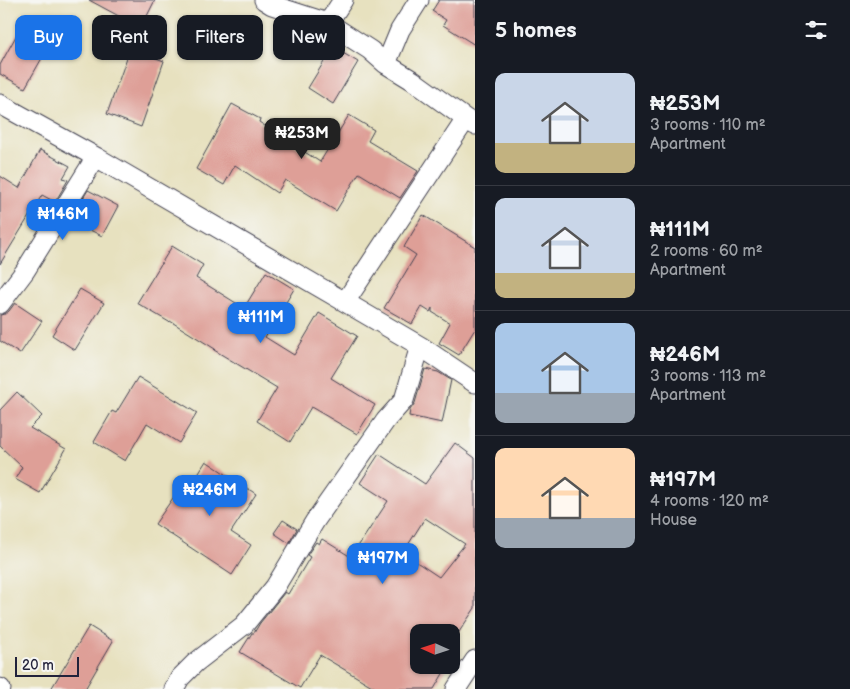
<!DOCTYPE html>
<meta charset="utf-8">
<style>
:root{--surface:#171b24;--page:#242831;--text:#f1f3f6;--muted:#9ea1a6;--line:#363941;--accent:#1a73e8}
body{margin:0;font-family:"Balsamiq Sans",sans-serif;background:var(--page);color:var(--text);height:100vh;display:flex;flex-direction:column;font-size:19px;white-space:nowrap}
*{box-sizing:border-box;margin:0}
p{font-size:16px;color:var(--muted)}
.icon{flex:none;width:28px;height:28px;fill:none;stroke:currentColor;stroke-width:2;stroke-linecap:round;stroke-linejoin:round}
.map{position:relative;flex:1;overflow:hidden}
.side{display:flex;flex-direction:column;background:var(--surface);width:375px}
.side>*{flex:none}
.top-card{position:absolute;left:15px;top:15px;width:385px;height:45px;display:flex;gap:10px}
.needle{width:32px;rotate:273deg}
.controls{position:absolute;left:410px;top:624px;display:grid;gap:10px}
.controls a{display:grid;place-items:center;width:50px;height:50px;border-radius:10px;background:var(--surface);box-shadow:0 1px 4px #0004;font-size:25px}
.scale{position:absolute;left:15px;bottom:12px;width:64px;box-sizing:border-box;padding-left:5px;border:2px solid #22223b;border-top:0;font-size:14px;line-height:18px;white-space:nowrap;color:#22223b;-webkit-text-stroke:4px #f6f6f2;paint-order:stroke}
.price{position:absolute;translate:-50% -42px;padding:0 11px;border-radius:10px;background:var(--accent);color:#fff;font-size:16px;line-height:32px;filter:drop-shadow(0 1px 2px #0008)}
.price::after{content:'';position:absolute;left:50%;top:30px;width:15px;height:11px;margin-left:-8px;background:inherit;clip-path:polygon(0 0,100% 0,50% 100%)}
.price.current{background:#222;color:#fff}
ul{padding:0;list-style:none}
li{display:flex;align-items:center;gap:15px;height:125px;padding:0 20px}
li+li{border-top:1px solid var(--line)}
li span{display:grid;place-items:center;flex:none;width:140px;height:100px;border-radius:10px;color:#555}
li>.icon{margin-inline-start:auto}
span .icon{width:60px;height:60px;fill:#fffc;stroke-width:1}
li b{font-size:21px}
h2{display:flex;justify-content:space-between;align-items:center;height:60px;padding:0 20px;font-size:21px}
.pill{padding:0 18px;border-radius:10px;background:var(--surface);box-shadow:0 1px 4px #0004;font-size:18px;line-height:45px}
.pill.current{background:var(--accent);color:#fff}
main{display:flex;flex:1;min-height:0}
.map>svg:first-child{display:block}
.building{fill:#de9f97;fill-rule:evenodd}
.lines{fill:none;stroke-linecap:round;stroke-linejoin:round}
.minor-casing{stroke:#403f4f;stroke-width:21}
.minor{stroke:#fff;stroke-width:19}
</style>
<main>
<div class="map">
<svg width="475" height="689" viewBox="0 0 475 689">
<rect width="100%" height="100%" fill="#f6f6f2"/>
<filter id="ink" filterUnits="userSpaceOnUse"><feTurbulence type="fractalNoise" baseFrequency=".02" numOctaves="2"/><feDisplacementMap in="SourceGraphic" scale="10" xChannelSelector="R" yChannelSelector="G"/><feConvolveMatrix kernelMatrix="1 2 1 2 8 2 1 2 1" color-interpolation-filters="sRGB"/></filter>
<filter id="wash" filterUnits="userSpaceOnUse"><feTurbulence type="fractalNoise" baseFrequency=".0096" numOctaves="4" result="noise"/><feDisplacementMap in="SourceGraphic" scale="20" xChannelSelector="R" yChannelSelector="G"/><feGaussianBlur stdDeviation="1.12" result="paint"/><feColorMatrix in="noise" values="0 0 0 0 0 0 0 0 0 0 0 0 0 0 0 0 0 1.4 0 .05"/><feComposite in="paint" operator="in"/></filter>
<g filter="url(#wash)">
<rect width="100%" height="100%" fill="#e7e1bf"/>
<g id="blocks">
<path class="building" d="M89,0H155L141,28Z
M439,0H475V45L443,25L446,20L432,11Z
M21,27L50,44L25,88L0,74V65Z
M333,47L358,62L333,104L308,88Z
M130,49L164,61L141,127L107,114Z
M232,104L260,119L259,122L320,162L349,115L374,130L368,141L418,171L400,198L359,173L336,211L285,180L277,193L235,165L224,185L196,169Z
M40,150L70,166L63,178L68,180L55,202L42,195L0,264V176L19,188Z
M88,190L118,206L102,236L70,220Z
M423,215L475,247V329L459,355L439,343L450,323L432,312V308L430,312L422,307L412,324L384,308L416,255L404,247Z
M172,246L203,265L196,278L244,308L266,272L294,289L265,337L294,355L319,313L357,336L331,378L375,405L357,434L311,407L290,442L257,421L277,388L214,350L215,349L170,321L169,322L137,303Z
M80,289L104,303L75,350L52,335Z
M15,303L42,321L20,354L0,341V315L5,314L9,311Z
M425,369L438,372L451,380L442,423L409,416L410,410L415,403Z
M138,377L197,413L179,443L147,423L125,461L94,442L112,411L116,413Z
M17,392L42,416L30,428L66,449L40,493L15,479L22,467L0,446V410Z
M455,443L475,458V608L459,632H419V665H448L434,689H377L320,655L300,688L240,652L252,633H254L260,623L285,592L288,594L310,557L307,555L316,542L319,544L322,539L351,557L388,501L360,483L379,454L425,484ZM425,518L465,544L439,577L403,553Z
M206,461L256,494L231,532L251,545L232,575L155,524L175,495L182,499Z
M283,520L297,529L289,543L274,533Z
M89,626L113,641L85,689H51Z"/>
</g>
</g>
<g filter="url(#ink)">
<use href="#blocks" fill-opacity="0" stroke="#403f4f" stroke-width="1"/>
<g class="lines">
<g class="minor-casing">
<path id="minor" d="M264,0L272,5L328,23
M343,0L328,23L370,50L386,64
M419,0L400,30L386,64L412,80L466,119L475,125
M0,104L96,157L345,302L420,346L475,383
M345,302L466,119
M0,304L25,271L96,157
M0,688L1,689
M174,689L180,678L195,663L244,625L275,587L315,521L386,420L404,400L420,346
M456,689L475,660"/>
</g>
<use href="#minor" class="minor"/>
</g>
</g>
</svg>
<div class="controls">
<a><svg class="needle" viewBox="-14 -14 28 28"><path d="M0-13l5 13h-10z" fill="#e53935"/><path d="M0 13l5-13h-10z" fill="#9ea1a6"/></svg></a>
</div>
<div class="scale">20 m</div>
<b class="price current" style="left:302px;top:160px">₦253M</b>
<b class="price" style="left:63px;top:241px">₦146M</b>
<b class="price" style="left:261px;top:344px">₦111M</b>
<b class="price" style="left:210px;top:517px">₦246M</b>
<b class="price" style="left:383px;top:585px">₦197M</b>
<div class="top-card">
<a class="pill current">Buy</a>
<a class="pill">Rent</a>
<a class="pill">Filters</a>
<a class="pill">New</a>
</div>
</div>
<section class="side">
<h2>5 homes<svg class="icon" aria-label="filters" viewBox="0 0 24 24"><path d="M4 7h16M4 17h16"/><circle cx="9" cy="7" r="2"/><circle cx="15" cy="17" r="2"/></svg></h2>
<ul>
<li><span style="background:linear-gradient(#c9d6e8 70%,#c2b280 0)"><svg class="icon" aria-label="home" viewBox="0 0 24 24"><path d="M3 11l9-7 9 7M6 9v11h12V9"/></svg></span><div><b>₦253M</b><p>3 rooms · 110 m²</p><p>Apartment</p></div></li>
<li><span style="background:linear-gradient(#c9d6e8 75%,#c2b280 0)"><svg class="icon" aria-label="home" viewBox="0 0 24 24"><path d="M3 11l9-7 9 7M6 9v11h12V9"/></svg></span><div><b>₦111M</b><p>2 rooms · 60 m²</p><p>Apartment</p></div></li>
<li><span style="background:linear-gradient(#a9c7e8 70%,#9aa5b1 0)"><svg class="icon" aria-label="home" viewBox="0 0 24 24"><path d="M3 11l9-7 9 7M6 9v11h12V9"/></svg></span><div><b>₦246M</b><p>3 rooms · 113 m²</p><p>Apartment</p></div></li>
<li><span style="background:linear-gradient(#ffd9b3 70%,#9aa5b1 0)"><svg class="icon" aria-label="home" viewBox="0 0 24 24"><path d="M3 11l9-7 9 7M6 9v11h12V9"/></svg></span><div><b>₦197M</b><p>4 rooms · 120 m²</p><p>House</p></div></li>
</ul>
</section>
</main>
